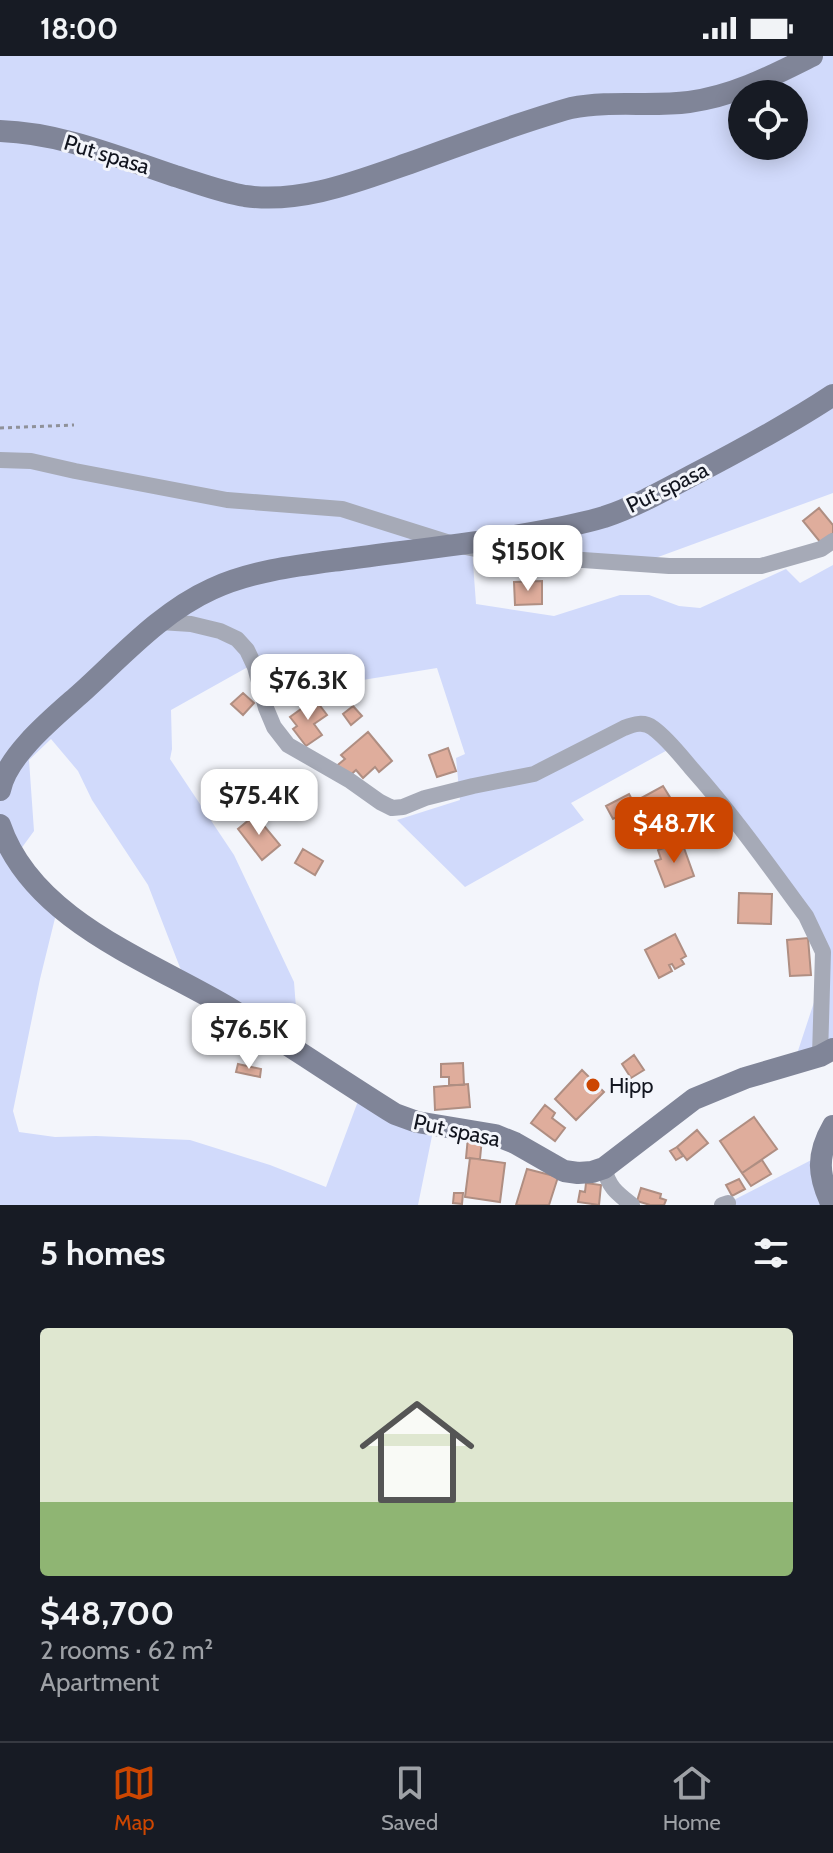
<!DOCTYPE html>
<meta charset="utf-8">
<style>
:root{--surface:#171b24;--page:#242831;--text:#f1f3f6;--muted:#9ea1a6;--line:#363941;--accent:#cc4601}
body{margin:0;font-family:Cabin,sans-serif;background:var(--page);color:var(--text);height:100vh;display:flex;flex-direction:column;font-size:30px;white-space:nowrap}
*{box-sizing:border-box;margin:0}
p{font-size:26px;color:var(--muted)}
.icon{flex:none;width:44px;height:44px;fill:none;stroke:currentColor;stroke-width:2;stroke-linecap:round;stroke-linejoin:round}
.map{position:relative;height:1149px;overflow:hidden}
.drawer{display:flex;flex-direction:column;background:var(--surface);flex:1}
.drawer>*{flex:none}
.tools{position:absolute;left:728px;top:24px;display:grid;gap:16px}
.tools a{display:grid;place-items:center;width:80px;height:80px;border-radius:50%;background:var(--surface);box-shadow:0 4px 20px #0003;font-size:40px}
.price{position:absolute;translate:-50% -68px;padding:0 18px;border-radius:16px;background:#fff;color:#222;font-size:26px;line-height:52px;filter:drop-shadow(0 2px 4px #0008)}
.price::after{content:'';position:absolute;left:50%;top:48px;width:24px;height:18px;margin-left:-12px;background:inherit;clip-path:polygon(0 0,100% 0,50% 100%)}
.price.selected{background:var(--accent);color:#fff}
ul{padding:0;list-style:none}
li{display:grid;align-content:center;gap:16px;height:424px;padding:0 40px}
li span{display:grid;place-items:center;height:248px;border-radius:8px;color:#555}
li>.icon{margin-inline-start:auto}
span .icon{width:144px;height:144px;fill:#fffc;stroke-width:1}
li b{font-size:34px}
h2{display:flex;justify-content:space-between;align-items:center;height:96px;padding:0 40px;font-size:34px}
.status{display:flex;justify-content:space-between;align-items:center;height:56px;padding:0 40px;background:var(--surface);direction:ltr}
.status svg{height:22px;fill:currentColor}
.dock{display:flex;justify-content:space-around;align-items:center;height:112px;border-top:2px solid var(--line);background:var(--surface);font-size:22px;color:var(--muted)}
.dock a{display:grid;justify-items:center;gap:4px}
.dock .selected{color:var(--accent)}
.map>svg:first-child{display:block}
.green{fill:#d1dafb;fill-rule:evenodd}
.building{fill:#dfad9c;stroke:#af8e82;stroke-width:2}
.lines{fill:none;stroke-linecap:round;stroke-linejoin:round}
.path{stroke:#8f9199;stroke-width:3;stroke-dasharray:4 4;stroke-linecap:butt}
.street{stroke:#a6aab7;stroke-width:16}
.secondary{stroke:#808598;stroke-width:22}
.poi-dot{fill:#cc4601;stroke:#f3f5fb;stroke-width:3}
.labels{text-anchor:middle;stroke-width:6;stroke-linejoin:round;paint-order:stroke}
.street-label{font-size:22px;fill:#12151f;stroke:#f3f5fb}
.poi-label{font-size:22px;fill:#12151f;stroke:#f3f5fb;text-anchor:start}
</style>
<div class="status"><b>18:00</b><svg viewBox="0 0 49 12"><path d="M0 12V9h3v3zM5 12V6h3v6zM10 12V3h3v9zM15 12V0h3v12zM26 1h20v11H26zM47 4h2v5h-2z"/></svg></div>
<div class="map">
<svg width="833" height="1149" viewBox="0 0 833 1149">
<rect width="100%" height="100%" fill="#f3f5fb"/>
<path class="green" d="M0,0H833V437L639,508L540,501L547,481L472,493L476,548L554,560L620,539H649L679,550L700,552L786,513L800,527L833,509V991L794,1007L822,922L823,895L673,691L571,747L584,764L465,831L397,764L460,744L456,702L465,698L437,612L313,632L268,642L255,607L171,654L172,693L170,703L234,799L294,926L296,952L251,966L186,927L148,829L92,744L78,715L51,683L29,704L34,775L15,801L58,850L40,923L13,1055L19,1076L55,1081L96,1080L190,1084L270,1109L326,1131L361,1037L433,1075L418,1149H0ZM742,38H794V90H742Z
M821,1099L832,1149H722L728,1147Z"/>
<path class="building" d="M819,452L833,469V477L821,487L803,465Z
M542,525V548L515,549L514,526Z
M243,637L254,647L243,659L231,648Z
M315,643L327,659L314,668L322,679L306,690L293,673L297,670L290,661Z
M353,650L362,660L351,669L343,658Z
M368,676L392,705L379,716L375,711L363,722L356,714L345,724L334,712L345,703L341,699Z
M448,692L456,715L437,721L429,699Z
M663,730L671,743L642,760L634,746Z
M629,738L636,751L613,763L606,750Z
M255,759L280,789L262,804L238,773Z
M677,787L679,794L684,792L694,820L665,831L655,805L661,803L658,794Z
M303,793L323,805L315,819L295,807Z
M739,837L772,838L771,868L738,867Z
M675,878L686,900L681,903L684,908L675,913L672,908L669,909L672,915L659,922L645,894Z
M808,882L811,919L790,920L787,884Z
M634,999L644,1014L631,1022L622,1008Z
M463,1007L464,1029H449V1021H441V1008Z
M238,1008L261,1013L260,1021L236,1016Z
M582,1014L604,1036L576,1064L555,1043Z
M468,1028L470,1051L435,1054L434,1031Z
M545,1049L555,1057L552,1062L565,1072L555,1085L531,1067Z
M754,1061L777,1093L742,1117L720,1085Z
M697,1074L708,1087L687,1104L677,1091Z
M468,1081L482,1082L480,1103L466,1102Z
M677,1091L683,1100L676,1104L670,1095Z
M470,1102L505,1107L500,1146L465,1141Z
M762,1104L771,1118L751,1130L742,1117Z
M527,1113L558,1121L549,1149H516Z
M739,1123L745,1133L732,1140L726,1129Z
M586,1127L601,1129L599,1149L578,1146L580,1135L585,1136Z
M641,1132L661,1138L660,1142L666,1144L664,1149H650L637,1145Z
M454,1137H463L462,1148L453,1147Z"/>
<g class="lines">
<path class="path" d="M0,372L74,369"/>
<path class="street" d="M0,404L31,405L75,415L227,444L342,453L456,489L485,495L540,501L669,510H761L821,493L833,485
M160,566L191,568L220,575L237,583L247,594L255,611L266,652L274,671L288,689L349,724L380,746L392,752L403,751L425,742L473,730L534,718L624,672C634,668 644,665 653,672C668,683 680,699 692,713C733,759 769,810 806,860L823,896L820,1000
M604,1112C609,1132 617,1137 632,1149
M722,1149L728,1147"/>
<path class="secondary" d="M0,75C61,77 118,101 175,120C198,127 221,136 245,140C302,148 358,125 410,107C463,88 517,67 571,52C611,44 650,51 689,46C734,40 772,20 812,0
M0,734C7,699 54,661 80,638C121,601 161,556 212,533C253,514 302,509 347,503C399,496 451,490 503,482C537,476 571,471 604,461C634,451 663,435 691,420C739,395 788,369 833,339
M0,769C32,864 150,905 229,952C285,986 339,1023 395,1058L417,1066L495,1079L515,1087L564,1115L578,1117L592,1116L604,1112L694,1043L745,1022L820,1000L833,993
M832,1149C818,1120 816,1099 833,1070"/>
</g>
<circle class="poi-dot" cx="593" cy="1029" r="8"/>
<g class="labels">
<g class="street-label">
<text transform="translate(107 98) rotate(17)" y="8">Put spasa</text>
<text transform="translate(667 431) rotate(-26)" y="8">Put spasa</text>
<text transform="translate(457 1074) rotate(12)" y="8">Put spasa</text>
</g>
<g class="poi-label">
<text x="609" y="1037">Hipp</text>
</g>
</g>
</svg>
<div class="tools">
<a><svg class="icon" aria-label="locate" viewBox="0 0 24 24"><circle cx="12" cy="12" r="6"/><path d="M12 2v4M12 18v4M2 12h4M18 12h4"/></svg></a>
</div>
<b class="price" style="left:528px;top:537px">$150K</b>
<b class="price" style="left:308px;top:666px">$76.3K</b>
<b class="price" style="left:259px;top:781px">$75.4K</b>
<b class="price selected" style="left:674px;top:809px">$48.7K</b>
<b class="price" style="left:249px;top:1015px">$76.5K</b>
</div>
<section class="drawer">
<h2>5 homes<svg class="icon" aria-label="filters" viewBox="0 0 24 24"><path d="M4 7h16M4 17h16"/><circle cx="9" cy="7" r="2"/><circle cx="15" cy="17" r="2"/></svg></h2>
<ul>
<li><span style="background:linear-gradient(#dfe7d0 70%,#8fb573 0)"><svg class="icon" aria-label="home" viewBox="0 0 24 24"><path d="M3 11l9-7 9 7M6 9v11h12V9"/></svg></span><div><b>$48,700</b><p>2 rooms · 62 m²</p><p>Apartment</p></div></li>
</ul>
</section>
<nav class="dock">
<a class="selected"><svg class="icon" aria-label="map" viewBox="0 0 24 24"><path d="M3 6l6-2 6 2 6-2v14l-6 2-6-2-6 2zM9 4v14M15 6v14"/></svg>Map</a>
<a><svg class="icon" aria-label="saved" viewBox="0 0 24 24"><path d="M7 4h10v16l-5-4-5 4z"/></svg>Saved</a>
<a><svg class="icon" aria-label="home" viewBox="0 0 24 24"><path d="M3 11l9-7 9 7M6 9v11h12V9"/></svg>Home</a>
</nav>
